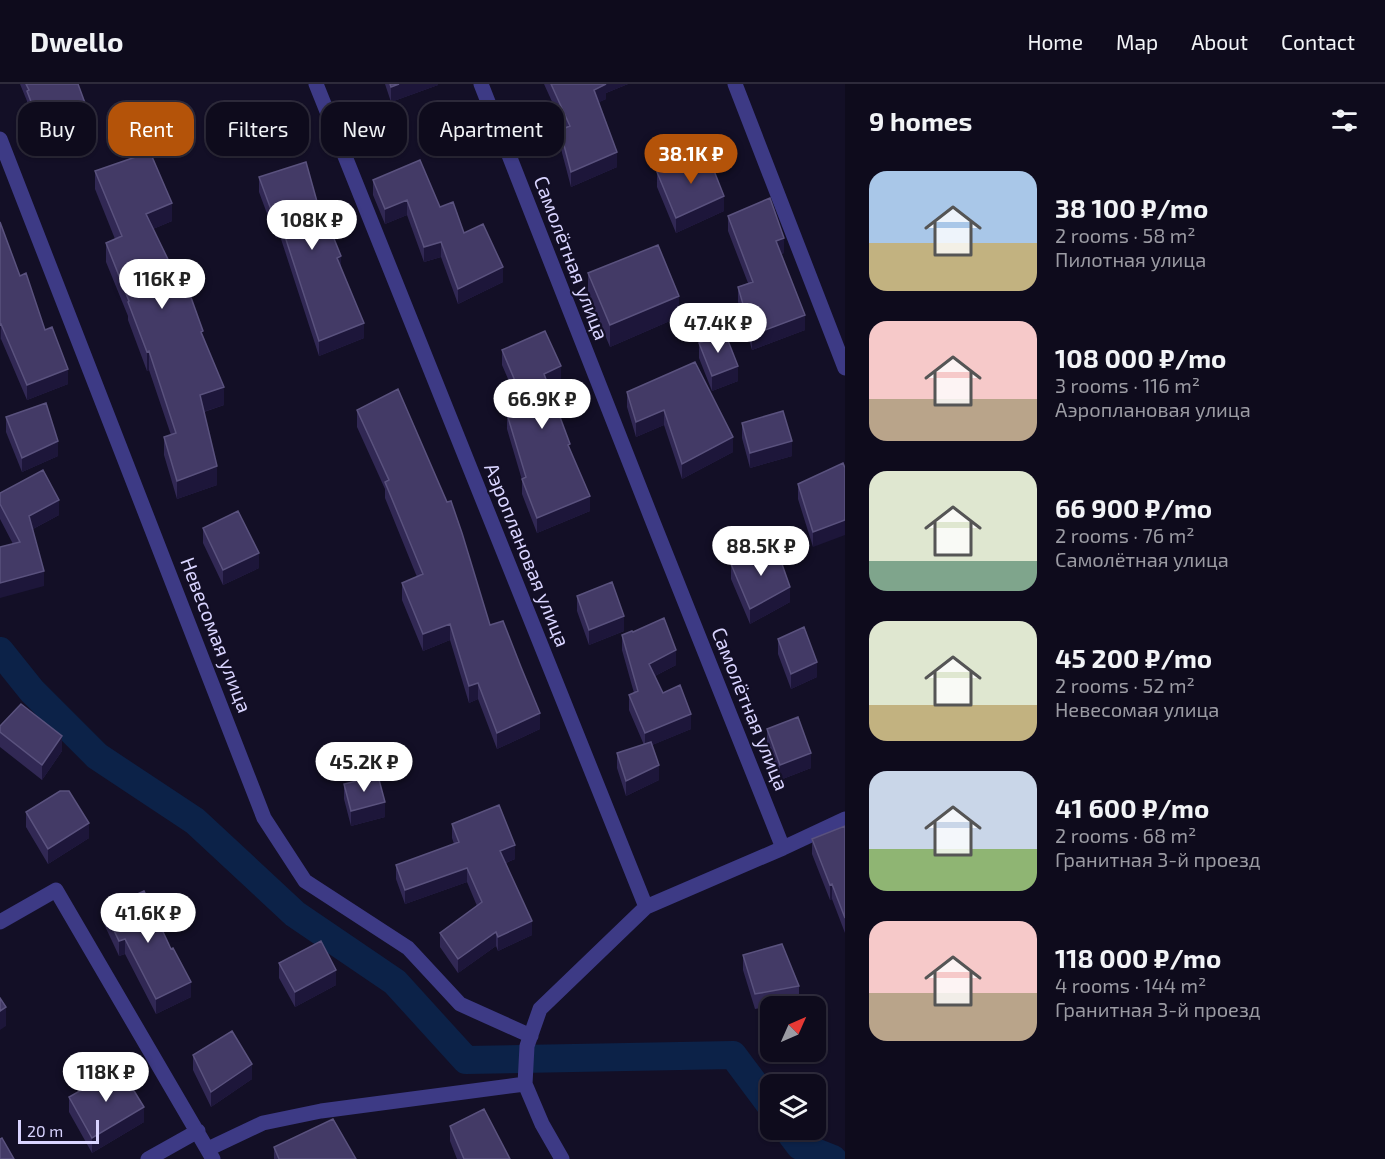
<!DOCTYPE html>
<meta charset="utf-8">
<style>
:root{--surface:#0e0b1c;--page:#1c1929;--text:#f1f3f6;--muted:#9b9ba3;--line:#2e2b3b;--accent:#b45309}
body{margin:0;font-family:"Exo 2",sans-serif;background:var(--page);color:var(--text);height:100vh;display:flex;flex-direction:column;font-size:22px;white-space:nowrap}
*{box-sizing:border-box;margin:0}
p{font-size:20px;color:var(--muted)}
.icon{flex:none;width:33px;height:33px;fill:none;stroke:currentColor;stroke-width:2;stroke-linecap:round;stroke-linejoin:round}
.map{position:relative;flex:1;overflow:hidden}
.sheet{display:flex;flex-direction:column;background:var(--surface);width:540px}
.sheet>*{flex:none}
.banner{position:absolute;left:18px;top:18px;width:570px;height:54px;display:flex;gap:12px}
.needle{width:39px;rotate:45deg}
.controls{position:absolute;left:760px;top:912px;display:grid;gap:12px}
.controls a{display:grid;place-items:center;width:66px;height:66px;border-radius:12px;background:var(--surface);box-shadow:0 2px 4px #0004,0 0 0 2px var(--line);font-size:30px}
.scale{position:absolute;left:18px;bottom:15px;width:81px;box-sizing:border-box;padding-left:6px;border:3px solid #d9d4ff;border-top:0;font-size:16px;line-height:21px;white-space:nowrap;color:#d9d4ff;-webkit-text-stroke:4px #130f26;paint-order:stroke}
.price{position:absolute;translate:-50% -51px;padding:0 14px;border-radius:21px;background:#fff;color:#222;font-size:20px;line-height:39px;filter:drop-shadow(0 2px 3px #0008)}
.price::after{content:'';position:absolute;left:50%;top:36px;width:18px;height:14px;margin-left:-9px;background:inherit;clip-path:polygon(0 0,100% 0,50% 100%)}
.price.selected{background:var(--accent);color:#fff}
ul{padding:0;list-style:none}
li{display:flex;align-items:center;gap:18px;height:150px;padding:0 24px}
li span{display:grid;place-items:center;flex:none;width:168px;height:120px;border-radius:18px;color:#555}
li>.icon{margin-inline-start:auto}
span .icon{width:72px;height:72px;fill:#fffc;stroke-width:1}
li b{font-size:26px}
h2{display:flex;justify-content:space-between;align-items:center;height:72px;padding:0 24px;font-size:26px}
.pill{padding:0 21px;border-radius:18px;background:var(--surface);box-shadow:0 2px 4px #0004,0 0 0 2px var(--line);font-size:21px;line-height:54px}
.pill.selected{background:var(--accent);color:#fff}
header{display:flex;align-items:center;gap:36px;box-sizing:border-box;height:84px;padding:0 30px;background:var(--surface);border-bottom:2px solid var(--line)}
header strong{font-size:28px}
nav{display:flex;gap:33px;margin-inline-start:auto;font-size:21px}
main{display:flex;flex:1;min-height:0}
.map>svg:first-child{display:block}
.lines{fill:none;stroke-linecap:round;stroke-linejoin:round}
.canal{stroke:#0c2248;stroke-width:28}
.street{stroke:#3d3a85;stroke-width:15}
.wall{fill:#312854}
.shaded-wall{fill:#1d163a}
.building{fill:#433a66;stroke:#5a527e;stroke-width:1.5}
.labels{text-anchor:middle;stroke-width:4.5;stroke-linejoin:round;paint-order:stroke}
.street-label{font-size:20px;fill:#d9d4ff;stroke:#130f26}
</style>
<header>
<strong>Dwello</strong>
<nav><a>Home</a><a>Map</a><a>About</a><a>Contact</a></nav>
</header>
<main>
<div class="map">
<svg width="845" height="1075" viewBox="0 0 845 1075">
<rect width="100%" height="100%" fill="#130f26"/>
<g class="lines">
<path class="canal" d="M0,567L32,607L97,672L195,737L295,830L395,898L466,976L733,971L771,1022
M788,1046L800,1062L833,1075"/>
<path class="street" d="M316,0L646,823
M481,0L653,438L783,764
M735,0L845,284
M0,55L264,734L305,797L408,864L460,920L531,952
M0,838L56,806L213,1075
M208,1065L263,1039L321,1027L525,1000
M148,1075L198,1047
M562,1075L542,1040L525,1000L527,962L540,925L646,823L783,764L845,735"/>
</g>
<path class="wall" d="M20,0H78L85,34L38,51L27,22V17Z
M385,0H438V1L391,18Z
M544,0H628L606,9V15L599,18L617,83L571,103L560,61V46L564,44Z
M95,87L172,137L153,145L203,252L224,321L204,328L217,401L177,415L164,371V353L171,351L149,286L147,287L128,236V232L106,178V159L115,155L95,105Z
M657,88L724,127L676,149L657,103Z
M259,93L321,132L341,184L364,254L319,272L280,152L276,154L259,108Z
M373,96L440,123L464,149L503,198L458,220L441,173L424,178L407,131L385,140L373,111Z
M728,132L784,169L781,170L805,246L752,266L738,218V203L748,199L728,147Z
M0,138L20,192L68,300L27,316L1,255Z
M588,189L679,233L610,263L588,211Z
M699,259L738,297L712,307L699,274Z
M502,266L561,297L548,303L590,427L537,449L522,410V396L507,345V330L521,325L502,281Z
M695,278L733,368L682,395L664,341L636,353L627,323V308Z
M357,326L490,541L540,645L497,665L478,615L469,619L450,556L423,567L402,516V499L417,493L385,414V405L357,343Z
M6,333L58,372L22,388L6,348Z
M742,339L792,372L750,384L742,354Z
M843,379L813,463L798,415V400Z
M0,409L59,431L33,445L44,502L13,460L0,435Z
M203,444L259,484L223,501L203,459Z
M731,480L790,518L750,540L731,495Z
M577,512L624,547L589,561L577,527Z
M633,548L676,581L655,592L663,609L691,645L652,661L659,696L626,712L617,684V669L644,661L629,626V611L634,609L622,566V551Z
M778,555L817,593L791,605L778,570Z
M0,642L62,667L42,696L0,663Z
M767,645L811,684L780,696L767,660Z
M344,700L385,733L351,742L344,715Z
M26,728L89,754L48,780L26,743Z
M452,740L515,775L506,779L532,851L498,867L496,862L458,889L440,863V849L477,822L467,798L405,820L396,795V781L454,760L452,754Z
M845,742V849L832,815L830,816L812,770V755Z
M104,825L191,913L156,930L125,870L119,872L104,840Z
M743,871L799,902V917L755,925L743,886Z
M279,879L336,901L295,923L279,894Z
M193,971L252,995L211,1023L193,986Z
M69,1013L144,1038L92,1069L69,1028Z
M450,1042L510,1075H457L450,1057Z
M274,1063L356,1075H274Z"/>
<path class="shaded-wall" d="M399,0H438V1L391,18V3Z
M604,0H628L606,9V15L594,21V6Z
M85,19V34L38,51V36Z
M617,68V83L571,103V88Z
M724,112V127L676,149V134Z
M407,116V131L385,140V125Z
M172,119V137L146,148V130Z
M280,137V152L276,154V139Z
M784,154V169L776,172V157Z
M441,158V173L424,178V163Z
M341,172V187L337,174Z
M503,183V198L458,220V205Z
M679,212V233L610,263V241Z
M805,231V246L752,266V251Z
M364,239V254L319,272V257Z
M1,240V255L0,256V241Z
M149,267V286L147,287V268Z
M561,282V297L544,305V290Z
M738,282V297L712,307V292Z
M68,285V300L27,316V301Z
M224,303V321L200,329V311Z
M664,326V341L636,353V338Z
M733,353V368L682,395V380Z
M58,357V372L22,388V374Z
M792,357V372L750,384V369Z
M217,382V401L177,415V397Z
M590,412V427L537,449V434Z
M59,416V431L29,447V432Z
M845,436V451L813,463V448Z
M259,469V484L223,501V486Z
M44,487V502L0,514V499Z
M790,503V518L750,540V525Z
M624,532V547L589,561V546Z
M450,540V556L423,567V550Z
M676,566V581L649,595V580Z
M817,578V593L791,605V590Z
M478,599V615L469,619V602Z
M540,629V645L497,665V649Z
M691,630V645L645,664V649Z
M62,652V667L42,696V681Z
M811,669V684L780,696V681Z
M659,681V696L626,712V697Z
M385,718V733L351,742V727Z
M89,739V754L48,780V765Z
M515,761V775L500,781V767Z
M467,784V798L405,820V806Z
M832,800V815L830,816V801Z
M532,837V851L498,867V853Z
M496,848V862L458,889V875Z
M125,855V870L119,872V857Z
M336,886V901L295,923V908Z
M191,898V913L156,930V915Z
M6,923V942L0,946V927Z
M252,980V995L211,1023V1008Z
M144,1023V1038L92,1069V1054Z"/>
<path class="building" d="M26,0H78L85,19L38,36L27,7L29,6Z
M390,0H399L391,3Z
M551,0H606L594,6L617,68L571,88L560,46L570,42Z
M150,68L172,119L146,130L178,196L184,194L203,247L201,248L224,303L200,311L217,382L177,397L164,353L176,349L149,267L147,268L128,218L129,217L106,159L122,152L95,87Z
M707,69L724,112L676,134L657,88Z
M420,76L440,123L453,118L464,149L483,140L503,183L458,205L441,158L424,163L407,116L385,125L373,96Z
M306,78L321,132L324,130L341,172L337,174L364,239L319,257L280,137L276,139L259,93Z
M770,114L784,154L776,157L805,231L752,251L738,203L753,198L728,132Z
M0,138L20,192L26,189L45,246L52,243L68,285L27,301L1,240L0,241Z
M658,161L679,212L610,241L588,189Z
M545,247L561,282L544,290L570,360L568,361L590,412L537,434L522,395L526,393L507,330L526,323L502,266Z
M725,249L738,282L712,292L699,259Z
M695,278L733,353L682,380L664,326L636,338L627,308Z
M398,305L447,418L451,417L462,449L490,541L503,537L521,583L540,629L497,649L478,599L469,602L450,540L423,550L402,499L423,490L385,398L389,396L357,326Z
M46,319L58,357L22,374L6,333Z
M783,327L792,357L750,369L742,339Z
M843,379L845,384V436L813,448L798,400Z
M43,386L59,416L29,432L44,487L0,499V463L20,458L0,420V409Z
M238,427L259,469L223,486L203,444Z
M776,463L790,503L750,525L731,480Z
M612,498L624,532L589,546L577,512Z
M664,534L676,566L649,580L663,609L680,601L691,630L645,649L629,611L638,607L622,551L632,547L633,548Z
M804,543L817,578L791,590L778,555Z
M21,620L62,652L42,681L0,648V642Z
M798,633L811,669L780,681L767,645Z
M651,658L659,681L626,697L617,669Z
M378,692L385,718L351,727L344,700Z
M60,707H69L89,739L48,765L26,728Z
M499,721L515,761L500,767L532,837L498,853L496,848L458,875L440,849L482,818L467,784L405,806L396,781L459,758L452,740Z
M845,742V834L832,800L830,801L812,755Z
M144,807L171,865L173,864L191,898L156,915L125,855L119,857L104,825Z
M321,857L336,886L295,908L279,879Z
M782,860L799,902L755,910L743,871Z
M0,914L6,923L0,927Z
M232,947L252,980L211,1008L193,971Z
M120,984L144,1023L92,1054L69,1013Z
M484,1025L510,1075H464L450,1042Z
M333,1035L356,1075H279L274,1063Z
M2,1054L14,1075H0V1055Z"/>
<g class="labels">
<g class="street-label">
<text transform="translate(571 174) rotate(69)" y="7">Самолётная улица</text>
<text transform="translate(527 471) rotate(68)" y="7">Аэроплановая улица</text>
<text transform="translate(216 551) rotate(69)" y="7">Невесомая улица</text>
<text transform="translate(750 625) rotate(68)" y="7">Самолётная улица</text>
</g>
</g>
</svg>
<div class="controls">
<a><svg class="needle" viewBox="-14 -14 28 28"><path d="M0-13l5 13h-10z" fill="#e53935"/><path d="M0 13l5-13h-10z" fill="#9b9ba3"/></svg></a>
<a><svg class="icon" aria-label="layers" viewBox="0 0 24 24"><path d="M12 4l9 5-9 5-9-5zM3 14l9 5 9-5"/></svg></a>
</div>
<div class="scale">20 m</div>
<b class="price selected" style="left:691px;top:101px">38.1K ₽</b>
<b class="price" style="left:312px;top:167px">108K ₽</b>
<b class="price" style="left:162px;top:226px">116K ₽</b>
<b class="price" style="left:718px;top:270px">47.4K ₽</b>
<b class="price" style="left:542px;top:346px">66.9K ₽</b>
<b class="price" style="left:761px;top:493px">88.5K ₽</b>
<b class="price" style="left:364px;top:709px">45.2K ₽</b>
<b class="price" style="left:148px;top:860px">41.6K ₽</b>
<b class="price" style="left:106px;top:1019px">118K ₽</b>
<div class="banner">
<a class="pill">Buy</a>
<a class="pill selected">Rent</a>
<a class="pill">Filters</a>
<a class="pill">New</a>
<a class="pill">Apartment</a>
</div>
</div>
<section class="sheet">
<h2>9 homes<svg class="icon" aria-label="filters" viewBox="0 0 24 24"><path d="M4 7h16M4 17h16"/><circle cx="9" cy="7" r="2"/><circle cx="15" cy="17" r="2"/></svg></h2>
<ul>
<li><span style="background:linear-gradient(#a9c7e8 60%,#c2b280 0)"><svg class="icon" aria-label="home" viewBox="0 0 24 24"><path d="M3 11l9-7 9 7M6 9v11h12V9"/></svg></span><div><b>38 100 ₽/mo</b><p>2 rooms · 58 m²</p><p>Пилотная улица</p></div></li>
<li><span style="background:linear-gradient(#f6c9c9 65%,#b9a48a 0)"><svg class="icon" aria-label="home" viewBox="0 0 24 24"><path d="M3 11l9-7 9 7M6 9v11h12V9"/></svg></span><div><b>108 000 ₽/mo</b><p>3 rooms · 116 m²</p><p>Аэроплановая улица</p></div></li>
<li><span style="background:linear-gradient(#dfe7d0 75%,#7fa58c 0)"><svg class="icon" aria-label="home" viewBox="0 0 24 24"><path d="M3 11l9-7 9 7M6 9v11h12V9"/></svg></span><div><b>66 900 ₽/mo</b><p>2 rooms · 76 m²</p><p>Самолётная улица</p></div></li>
<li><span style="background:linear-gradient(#dfe7d0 70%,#c2b280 0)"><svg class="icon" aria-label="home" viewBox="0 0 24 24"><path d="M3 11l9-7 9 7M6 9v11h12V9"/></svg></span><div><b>45 200 ₽/mo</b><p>2 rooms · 52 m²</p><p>Невесомая улица</p></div></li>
<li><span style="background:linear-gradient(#c9d6e8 65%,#8fb573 0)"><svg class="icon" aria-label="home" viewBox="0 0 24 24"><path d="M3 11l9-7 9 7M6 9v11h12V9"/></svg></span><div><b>41 600 ₽/mo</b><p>2 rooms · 68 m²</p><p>Гранитная 3-й проезд</p></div></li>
<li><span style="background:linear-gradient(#f6c9c9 60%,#b9a48a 0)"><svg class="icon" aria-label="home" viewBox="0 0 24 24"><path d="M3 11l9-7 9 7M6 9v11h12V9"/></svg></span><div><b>118 000 ₽/mo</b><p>4 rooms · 144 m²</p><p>Гранитная 3-й проезд</p></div></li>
</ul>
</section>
</main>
